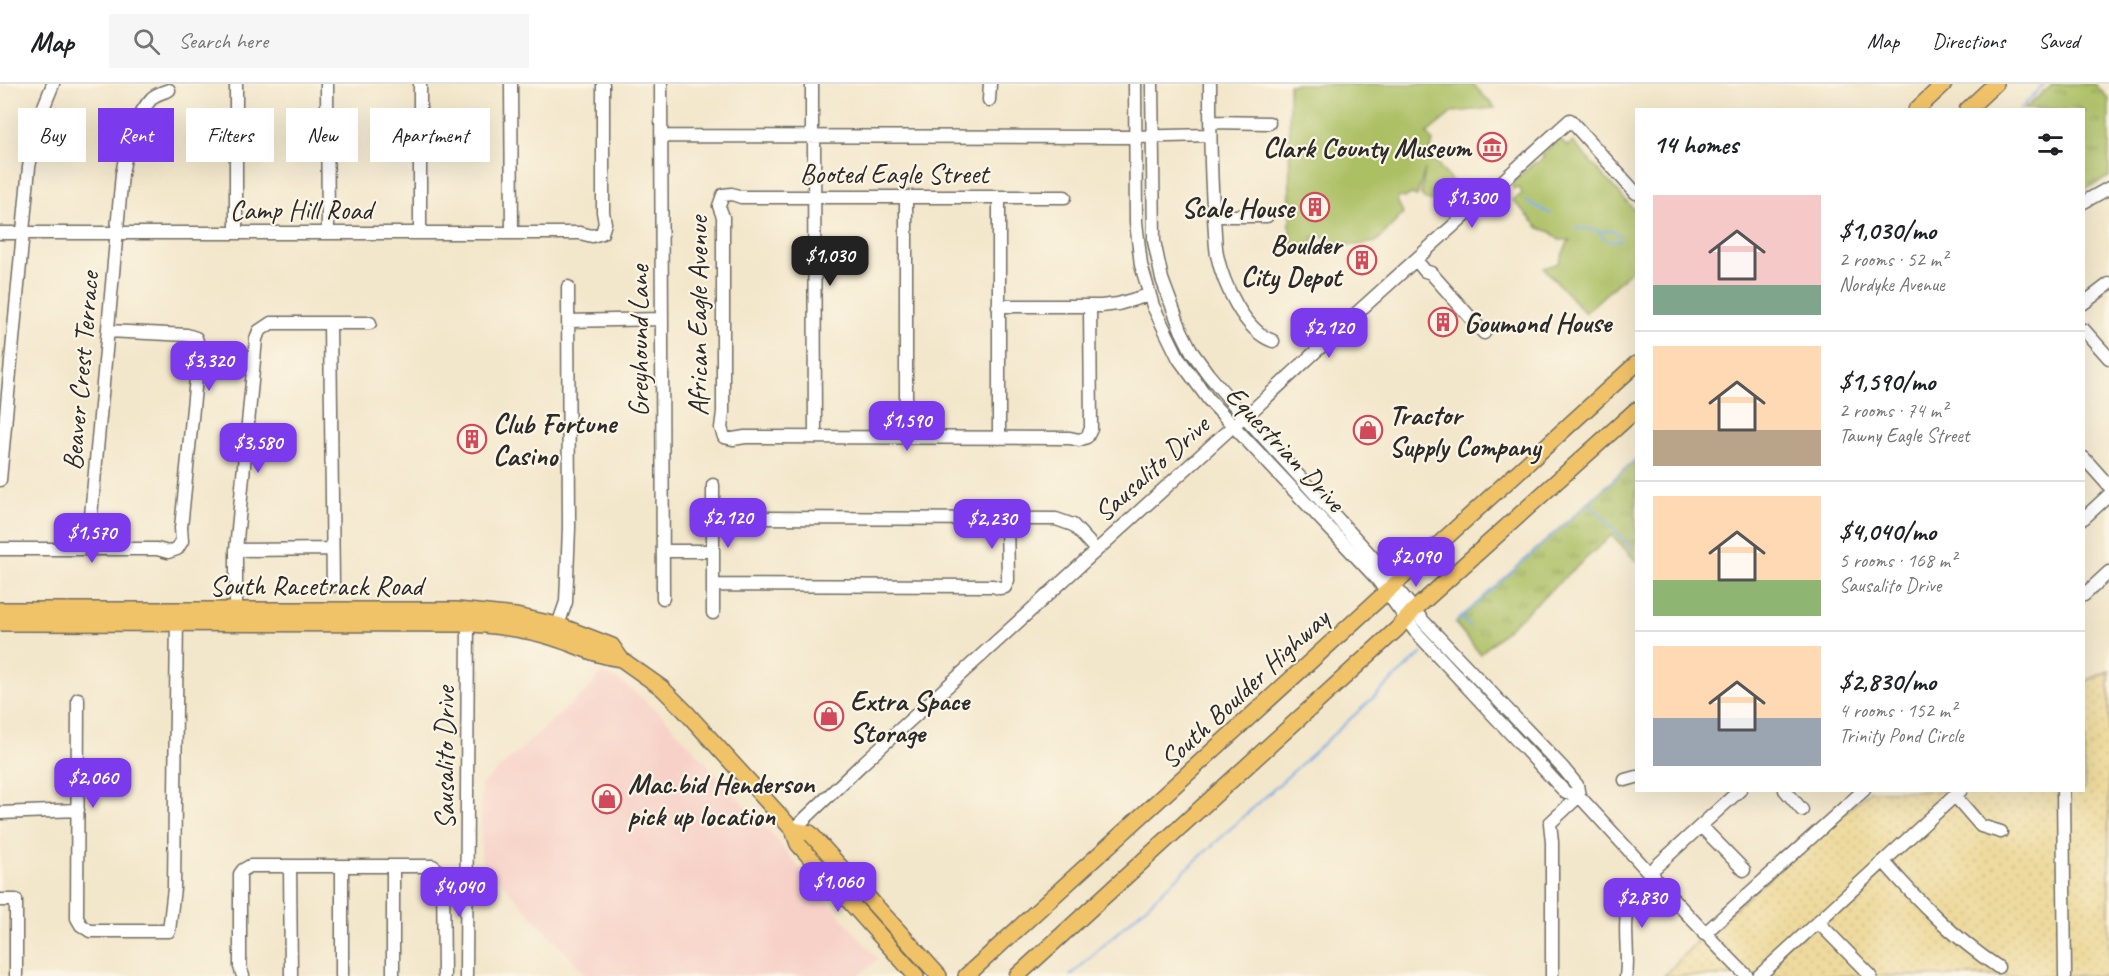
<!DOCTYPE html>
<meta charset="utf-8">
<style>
:root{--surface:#fff;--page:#f6f6f6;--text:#202124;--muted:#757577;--line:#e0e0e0;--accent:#7c3aed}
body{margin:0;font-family:Caveat,sans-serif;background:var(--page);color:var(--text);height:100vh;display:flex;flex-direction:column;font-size:22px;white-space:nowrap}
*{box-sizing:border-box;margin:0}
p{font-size:20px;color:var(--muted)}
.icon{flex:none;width:33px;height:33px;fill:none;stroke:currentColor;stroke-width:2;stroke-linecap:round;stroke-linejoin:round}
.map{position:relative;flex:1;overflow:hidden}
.details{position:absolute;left:1635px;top:24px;width:450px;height:684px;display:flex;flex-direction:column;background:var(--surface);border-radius:0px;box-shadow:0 6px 24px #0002}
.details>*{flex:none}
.banner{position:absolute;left:18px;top:24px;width:570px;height:54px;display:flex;gap:12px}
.price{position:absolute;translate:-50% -51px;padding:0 14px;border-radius:12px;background:var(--accent);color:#fff;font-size:20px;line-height:39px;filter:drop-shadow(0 2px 3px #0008)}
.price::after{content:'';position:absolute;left:50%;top:36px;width:18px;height:14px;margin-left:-9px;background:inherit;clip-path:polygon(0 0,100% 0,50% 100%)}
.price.current{background:#222;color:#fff}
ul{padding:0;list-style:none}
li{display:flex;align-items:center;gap:18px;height:150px;padding:0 18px}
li+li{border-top:2px solid var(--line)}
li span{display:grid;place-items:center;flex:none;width:168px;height:120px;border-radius:0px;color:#555}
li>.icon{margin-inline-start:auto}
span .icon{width:72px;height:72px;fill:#fffc;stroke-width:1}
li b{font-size:26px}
h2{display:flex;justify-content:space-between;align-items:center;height:72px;padding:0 18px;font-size:26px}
.tag{padding:0 21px;border-radius:0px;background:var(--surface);box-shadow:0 6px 24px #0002;font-size:21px;line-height:54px}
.tag.current{background:var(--accent);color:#fff}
header{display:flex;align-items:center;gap:36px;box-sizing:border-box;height:84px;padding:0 30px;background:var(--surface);border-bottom:2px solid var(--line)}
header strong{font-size:28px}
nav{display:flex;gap:33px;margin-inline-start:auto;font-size:21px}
.search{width:420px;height:54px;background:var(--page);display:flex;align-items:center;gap:15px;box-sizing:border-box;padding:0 21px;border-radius:0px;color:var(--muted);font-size:22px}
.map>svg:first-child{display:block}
.built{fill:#f7d1c8}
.grass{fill:#abbf63;stroke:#6b7547;stroke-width:1.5}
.sand{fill:url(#sand-dots);stroke:#8c8264;stroke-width:1.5}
.park{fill:url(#park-tufts);stroke:#6b7547;stroke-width:1.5}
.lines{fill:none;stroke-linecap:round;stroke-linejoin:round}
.stream{stroke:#7aaae4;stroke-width:2}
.minor-casing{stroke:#716d63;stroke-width:15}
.major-casing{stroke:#716d63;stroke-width:18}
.minor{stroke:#fff;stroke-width:12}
.major{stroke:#f1c369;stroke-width:15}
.labels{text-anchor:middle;stroke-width:4.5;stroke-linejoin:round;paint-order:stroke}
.poi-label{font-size:28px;font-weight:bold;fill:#2b2b2b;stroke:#fcf5e5;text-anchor:start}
.street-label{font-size:28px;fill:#2b2b2b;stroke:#fcf5e5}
</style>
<header>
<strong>Map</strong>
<div class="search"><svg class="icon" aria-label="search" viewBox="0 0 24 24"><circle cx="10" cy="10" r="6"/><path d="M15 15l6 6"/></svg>Search here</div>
<nav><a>Map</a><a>Directions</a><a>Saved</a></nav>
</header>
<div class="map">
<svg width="2109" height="892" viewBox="0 0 2109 892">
<defs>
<pattern id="sand-dots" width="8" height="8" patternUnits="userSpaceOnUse" patternTransform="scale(1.5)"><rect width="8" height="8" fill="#eeda9e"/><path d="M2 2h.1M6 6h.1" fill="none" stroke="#cb8" stroke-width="1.8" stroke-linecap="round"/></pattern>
<pattern id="park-tufts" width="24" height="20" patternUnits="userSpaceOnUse" patternTransform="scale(1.5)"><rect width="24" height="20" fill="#abbf63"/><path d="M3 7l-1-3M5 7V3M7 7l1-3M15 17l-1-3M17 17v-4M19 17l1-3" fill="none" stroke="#8b9b52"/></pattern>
</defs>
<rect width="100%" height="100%" fill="#fcf5e5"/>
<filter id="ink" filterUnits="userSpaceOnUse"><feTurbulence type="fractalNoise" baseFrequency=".0167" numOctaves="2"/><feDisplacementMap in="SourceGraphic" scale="12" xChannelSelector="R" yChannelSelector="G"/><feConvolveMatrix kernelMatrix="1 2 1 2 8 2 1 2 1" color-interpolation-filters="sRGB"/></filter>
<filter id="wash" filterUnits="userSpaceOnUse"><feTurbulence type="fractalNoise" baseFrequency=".008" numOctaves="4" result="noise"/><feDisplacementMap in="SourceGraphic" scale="24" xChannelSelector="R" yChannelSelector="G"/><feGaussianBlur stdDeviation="1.35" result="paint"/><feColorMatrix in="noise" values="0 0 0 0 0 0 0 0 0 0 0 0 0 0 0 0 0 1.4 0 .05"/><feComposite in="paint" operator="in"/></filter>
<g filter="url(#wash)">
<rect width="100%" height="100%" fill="#f3e7cb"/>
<path class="built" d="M602,588L623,599L662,631L776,755L799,784L878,875L859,892H587L481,776V701L593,600Z"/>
<path class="grass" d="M1289,0H1473L1495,24L1453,28L1427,49L1433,58L1427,77H1435L1467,116H1425L1421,110L1425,85L1417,112L1411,110L1405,114L1400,113L1397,116L1403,130L1376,158L1356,161H1330L1327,153H1313L1312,166L1296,170L1290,154Z
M1559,55L1567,62L1573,58L1636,128V182L1585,229L1544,184L1559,179L1567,160L1571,156H1559L1551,148L1539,144L1513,116L1522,110L1520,104L1513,105L1512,99L1534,79H1537L1544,73L1542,70Z"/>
<path class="sand" d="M2109,587V892H1664L1704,850L1870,707L2084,706V598Z"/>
<path class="park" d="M2053,0H2095L2109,15V93L2084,106V26L2024,25Z
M1636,375V477L1612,451L1480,570L1455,539Z"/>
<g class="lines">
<path class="stream" d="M2019,26L2045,0
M1526,117L1551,130
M1575,145L1586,144L1600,148L1612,146L1620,152
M1600,149C1604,157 1612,158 1620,156
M1590,419L1632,465
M1462,534L1470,543
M1455,539L1636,376
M1070,892L1422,569"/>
</g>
</g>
<g filter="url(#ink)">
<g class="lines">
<g class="minor-casing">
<path id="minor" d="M236,0V149
M327,0L328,149
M420,0V149
M511,0L512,149
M661,0L663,514
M1135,0L1136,138L1141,181L1153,222L1179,275L1209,316L1377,495L1415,547L1566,709L1579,712
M1152,0L1154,157L1162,195L1181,246L1192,268L1208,290L1236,323L1386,488L1394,501L1423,537L1563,684L1577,701L1579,712C1635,772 1688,834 1747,892
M1210,0C1210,45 1210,90 1214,134C1215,146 1215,159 1217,171C1223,199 1244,247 1273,257
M989,16L990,0
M1210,38L1269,39
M662,52L1126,53L1210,51
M812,52V0
M814,52L815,353
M906,113V353
M999,113V354
M1065,113H741L732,110L723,111L719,122L723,133V328L721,344L724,353L733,355L745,353L1070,354L1079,356L1087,353L1091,345L1090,222
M2084,118L2109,104
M1214,132H1267
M0,149H580L592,152L602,149L605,139L603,128V0
M1416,176L1425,187L1431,189L1484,249
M2084,219L2109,200
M998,222H1101L1118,220L1149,211
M568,237L662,235
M330,239L333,502
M2084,246L2109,274
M2084,374L2109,402
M0,396L29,83L40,32L53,0
M713,401V529
M713,434L1056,435L1073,441L1096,466
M2084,434L2109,411
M0,465H157L168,468L177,465L182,457L181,444L199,264L196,254L187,251L108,247
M88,465L122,90C126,67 135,32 152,14C156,10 164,8 169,6
M236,466L332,465
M663,467H713
M713,501L993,502L999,504L1005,503L1008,496L1007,435
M2084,511L2109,488
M236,527V466L256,255L259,247L271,239H370
M558,541L566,518L569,444L568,203
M78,615L77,834L81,841L90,847H169L174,804L177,531
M1625,696L1636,693
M1785,706L1802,726
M2063,706L2065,892
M1955,712L1981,742L2001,748
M0,729L78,726
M1701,742L1744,786
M793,746L861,681L1244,332L1253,326L1359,227L1570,36L1636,109
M1884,778C1918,817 1954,854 1998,883
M290,782L291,892
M342,782V892
M393,782V892
M1650,788L1740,706
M0,816H16V892
M1818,838L1871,892
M1704,850L1864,706
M243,892L240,883V790L243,786L250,782H433L443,790L444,892
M466,892L468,533
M1552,892V758L1550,739L1579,712
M1626,892C1630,868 1620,833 1633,812C1638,804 1647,798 1654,792
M1759,892L1961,706"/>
</g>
<g class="major-casing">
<path id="major" d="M1916,26L1944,0
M1967,26L1995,0
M0,526H457L516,532L558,541L612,562L621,575L662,604L685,627L793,746L798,760L916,892
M0,539L472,540C499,542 528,545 554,554C578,561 595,572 621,575
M793,746L810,749L939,892
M966,892L1636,280
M1017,892L1397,545L1414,526L1636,326"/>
</g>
<use href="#minor" class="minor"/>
<use href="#major" class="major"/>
</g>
</g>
<defs>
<g id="museum-ring" transform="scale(1.5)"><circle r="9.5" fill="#fcf5e5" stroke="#d1495b" stroke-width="1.5"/><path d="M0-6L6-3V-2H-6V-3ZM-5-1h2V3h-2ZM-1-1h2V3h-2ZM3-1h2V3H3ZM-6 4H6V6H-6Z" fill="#d1495b"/></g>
<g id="building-ring" transform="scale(1.5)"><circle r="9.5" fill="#fcf5e5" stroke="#d1495b" stroke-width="1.5"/><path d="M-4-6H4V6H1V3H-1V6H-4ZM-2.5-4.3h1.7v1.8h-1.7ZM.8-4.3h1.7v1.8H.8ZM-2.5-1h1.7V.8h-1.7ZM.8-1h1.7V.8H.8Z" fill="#d1495b"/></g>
<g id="shop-ring" transform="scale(1.5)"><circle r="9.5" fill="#fcf5e5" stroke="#d1495b" stroke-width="1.5"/><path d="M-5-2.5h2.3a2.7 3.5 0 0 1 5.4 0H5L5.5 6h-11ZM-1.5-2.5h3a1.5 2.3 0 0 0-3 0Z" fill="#d1495b"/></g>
</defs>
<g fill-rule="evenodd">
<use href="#museum-ring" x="1492" y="63"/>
<use href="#building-ring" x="1315" y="123"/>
<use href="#building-ring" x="1362" y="176"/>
<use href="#building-ring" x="1443" y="238"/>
<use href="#shop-ring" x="1368" y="346"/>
<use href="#building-ring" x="472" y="355"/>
<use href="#shop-ring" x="829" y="632"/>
<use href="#shop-ring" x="607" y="715"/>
</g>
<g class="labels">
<g class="poi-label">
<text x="1471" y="73" text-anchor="end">Clark County Museum</text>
<text x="1294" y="133" text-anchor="end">Scale House</text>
<text x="1341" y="170" text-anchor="end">Boulder<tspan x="1341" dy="32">City Depot</tspan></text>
<text x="1464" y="248">Goumond House</text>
<text x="1389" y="340">Tractor<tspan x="1389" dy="32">Supply Company</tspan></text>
<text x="493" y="349">Club Fortune<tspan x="493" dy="32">Casino</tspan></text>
<text x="850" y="626">Extra Space<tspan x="850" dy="32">Storage</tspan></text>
<text x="628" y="709">Mac.bid Henderson<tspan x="628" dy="32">pick up location</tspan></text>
</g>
<g class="street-label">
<text x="894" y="99">Booted Eagle Street</text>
<text x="301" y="135">Camp Hill Road</text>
<text transform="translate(697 232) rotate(-90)" y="10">African Eagle Avenue</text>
<text transform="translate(638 257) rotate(-90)" y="10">Greyhound Lane</text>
<text transform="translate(80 287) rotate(-85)" y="10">Beaver Crest Terrace</text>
<text transform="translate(1286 364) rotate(47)" y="10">Equestrian Drive</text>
<text transform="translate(1151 384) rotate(-42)" y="10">Sausalito Drive</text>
<text x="316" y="511">South Racetrack Road</text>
<text transform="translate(1244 604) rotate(-43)" y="10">South Boulder Highway</text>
<text transform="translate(444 674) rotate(-90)" y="10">Sausalito Drive</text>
</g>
</g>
</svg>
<b class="price" style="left:1472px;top:145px">$1,300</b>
<b class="price current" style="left:830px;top:203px">$1,030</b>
<b class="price" style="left:1329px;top:275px">$2,120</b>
<b class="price" style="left:209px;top:308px">$3,320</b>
<b class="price" style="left:907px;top:368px">$1,590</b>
<b class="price" style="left:258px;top:390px">$3,580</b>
<b class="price" style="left:728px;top:465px">$2,120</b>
<b class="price" style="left:992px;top:466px">$2,230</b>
<b class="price" style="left:92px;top:480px">$1,570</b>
<b class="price" style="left:1416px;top:504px">$2,090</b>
<b class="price" style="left:93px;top:725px">$2,060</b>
<b class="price" style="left:838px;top:829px">$1,060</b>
<b class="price" style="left:459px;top:834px">$4,040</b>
<b class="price" style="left:1642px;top:845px">$2,830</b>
<div class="banner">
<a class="tag">Buy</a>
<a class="tag current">Rent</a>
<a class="tag">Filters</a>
<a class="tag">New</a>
<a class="tag">Apartment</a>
</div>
<section class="details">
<h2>14 homes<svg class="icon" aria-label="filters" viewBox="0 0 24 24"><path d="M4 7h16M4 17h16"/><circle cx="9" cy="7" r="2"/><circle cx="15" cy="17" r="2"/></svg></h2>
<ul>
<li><span style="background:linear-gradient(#f6c9c9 75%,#7fa58c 0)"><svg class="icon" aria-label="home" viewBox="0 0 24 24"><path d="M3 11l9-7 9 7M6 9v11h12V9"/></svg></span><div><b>$1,030/mo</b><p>2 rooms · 52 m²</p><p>Nordyke Avenue</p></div></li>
<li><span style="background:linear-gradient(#ffd9b3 70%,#b9a48a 0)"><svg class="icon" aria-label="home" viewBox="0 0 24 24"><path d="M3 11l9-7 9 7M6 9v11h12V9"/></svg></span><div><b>$1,590/mo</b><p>2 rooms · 74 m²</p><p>Tawny Eagle Street</p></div></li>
<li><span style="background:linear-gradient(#ffd9b3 70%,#8fb573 0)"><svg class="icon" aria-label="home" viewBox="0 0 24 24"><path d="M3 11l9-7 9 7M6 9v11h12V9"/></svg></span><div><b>$4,040/mo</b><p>5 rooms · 168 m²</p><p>Sausalito Drive</p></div></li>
<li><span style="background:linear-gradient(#ffd9b3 60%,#9aa5b1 0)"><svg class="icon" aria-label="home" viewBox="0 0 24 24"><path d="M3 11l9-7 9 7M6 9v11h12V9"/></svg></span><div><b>$2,830/mo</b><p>4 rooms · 152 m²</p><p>Trinity Pond Circle</p></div></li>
</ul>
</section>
</div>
